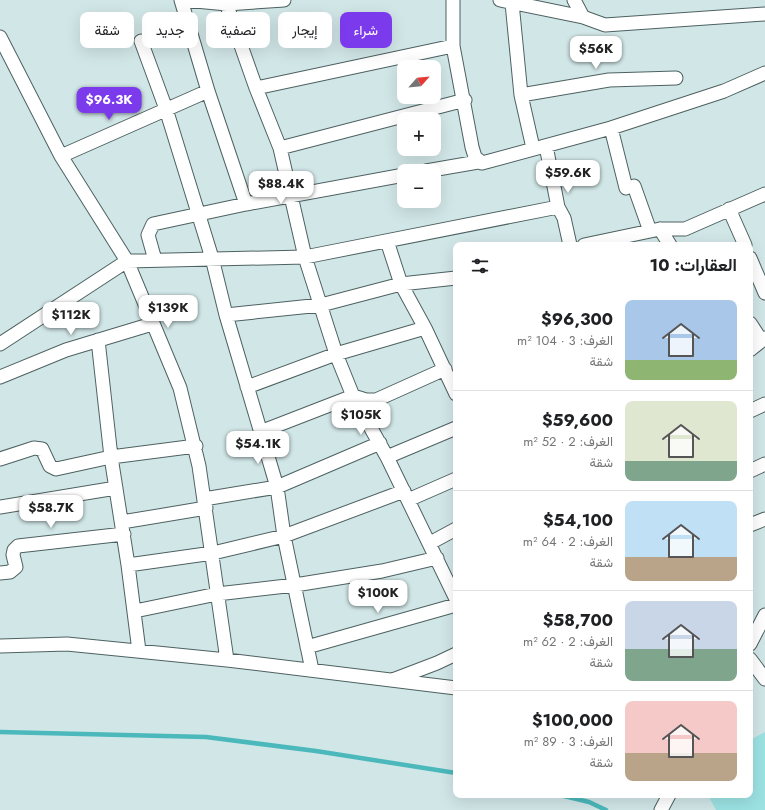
<!DOCTYPE html>
<html lang="ar">
<meta charset="utf-8">
<style>
:root{--surface:#fff;--page:#f2f2f2;--text:#202124;--muted:#757577;--line:#e0e0e0;--accent:#7c3aed}
body{margin:0;font-family:Jost,Vazirmatn,sans-serif;background:var(--page);color:var(--text);direction:rtl;height:100vh;display:flex;flex-direction:column;font-size:15px;white-space:nowrap}
*{box-sizing:border-box;margin:0}
p{font-size:13px;color:var(--muted)}
.icon{flex:none;width:22px;height:22px;fill:none;stroke:currentColor;stroke-width:2;stroke-linecap:round;stroke-linejoin:round}
.map{position:relative;flex:1;overflow:hidden;direction:ltr}
.details{position:absolute;left:453px;top:242px;width:300px;height:556px;display:flex;flex-direction:column;background:var(--surface);border-radius:8px;box-shadow:0 4px 16px #0002;direction:rtl}
.details>*{flex:none}
.top-card{position:absolute;left:12px;top:12px;width:380px;height:36px;direction:rtl;display:flex;gap:8px}
.needle{width:26px;rotate:63deg}
.tools{position:absolute;left:397px;top:60px;display:grid;gap:8px}
.tools a{display:grid;place-items:center;width:44px;height:44px;border-radius:8px;background:var(--surface);box-shadow:0 4px 16px #0002;font-size:20px}
.price{position:absolute;translate:-50% -34px;padding:0 9px;border-radius:8px;background:#fff;color:#222;font-size:13px;line-height:26px;filter:drop-shadow(0 1px 2px #0008)}
.price::after{content:'';position:absolute;left:50%;top:24px;width:12px;height:9px;margin-left:-6px;background:inherit;clip-path:polygon(0 0,100% 0,50% 100%)}
.price.current{background:var(--accent);color:#fff}
ul{padding:0;list-style:none}
li{display:flex;align-items:center;gap:12px;height:100px;padding:0 16px}
li+li{border-top:1px solid var(--line)}
li span{display:grid;place-items:center;flex:none;width:112px;height:80px;border-radius:8px;color:#555}
li>.icon{margin-inline-start:auto}
span .icon{width:48px;height:48px;fill:#fffc;stroke-width:1}
li b{font-size:17px}
h2{display:flex;justify-content:space-between;align-items:center;height:48px;padding:0 16px;font-size:17px}
.chip{padding:0 14px;border-radius:8px;background:var(--surface);box-shadow:0 4px 16px #0002;font-size:14px;line-height:36px}
.chip.current{background:var(--accent);color:#fff}
.map>svg:first-child{display:block}
.green{fill:#9ce2e3}
.lines{fill:none;stroke-linecap:round;stroke-linejoin:round}
.stream{stroke:#4bb8bb;stroke-width:4.5}
.minor-casing{stroke:#4e6161;stroke-width:15}
.minor{stroke:#fff;stroke-width:13}
</style>
<div class="map">
<svg width="765" height="810" viewBox="0 0 765 810">
<rect width="100%" height="100%" fill="#d1e6e7"/>
<path class="green" d="M765,732V810H716L708,795H750V740Z"/>
<g class="lines">
<path class="stream" d="M0,732L206,737L316,751L456,773
M560,795L589,802L606,810"/>
<g class="minor-casing">
<path id="minor" d="M181,0L208,91L246,204L404,175
M185,0L227,4L284,0
M225,0L256,88L280,148L305,257L336,354L353,396L387,457L456,599
M453,0V46L472,147L475,157L482,163L611,128L724,91L765,73
M500,0L583,17L605,25L765,14
M574,0L583,17
M512,3L521,95L533,148
M0,37L61,156L127,261L180,388L199,466L227,660
M141,41L166,109L212,258L226,315L277,487L284,536L312,670
M256,88L453,46
M521,95L609,80L676,78
M611,128L626,188
M546,146L558,207L564,218L570,245
M280,148L465,100
M61,156L208,91
M426,171L478,162
M634,186L650,231
M729,209L745,245
M660,229L670,245
M387,241L401,284L425,328L456,394
M584,245L660,229H685L765,194
M750,258L765,293
M155,260L148,235L153,224L246,204
M226,315L321,305L401,284L456,278
M750,323L761,340
M98,340L111,457L128,565L139,651
M0,344L127,261L305,257L558,207
M750,350L765,338
M0,377L66,350L152,324
M247,387L336,354L425,328
M750,411L765,404
M260,432L353,396L366,400H376L445,369
M387,457L456,428
M0,459L34,448L42,449L50,466L56,469L111,457L196,446
M750,471L765,464
M204,499L277,487L380,443
M408,500L456,479
M0,507L116,488
M122,522L206,508
M750,525L765,519
M430,543L456,529
M128,565L213,553L284,536L404,491
M0,573L10,572L16,567L13,555L14,550L18,546L124,534
M135,611L217,594L295,585L382,571L437,558
M750,644L765,615
M0,646L67,644L227,660L456,688
M307,647L456,605
M750,659L765,679
M395,679L437,663L456,654
M661,810L669,795"/>
</g>
<use href="#minor" class="minor"/>
</g>
</svg>
<div class="tools">
<a><svg class="needle" viewBox="-14 -14 28 28"><path d="M0-13l5 13h-10z" fill="#e53935"/><path d="M0 13l5-13h-10z" fill="#757577"/></svg></a>
<a>+</a>
<a>−</a>
</div>
<b class="price" style="left:596px;top:70px">$56K</b>
<b class="price current" style="left:109px;top:121px">$96.3K</b>
<b class="price" style="left:568px;top:194px">$59.6K</b>
<b class="price" style="left:281px;top:205px">$88.4K</b>
<b class="price" style="left:168px;top:329px">$139K</b>
<b class="price" style="left:71px;top:336px">$112K</b>
<b class="price" style="left:361px;top:436px">$105K</b>
<b class="price" style="left:258px;top:465px">$54.1K</b>
<b class="price" style="left:51px;top:529px">$58.7K</b>
<b class="price" style="left:378px;top:614px">$100K</b>
<div class="top-card">
<a class="chip current">شراء</a>
<a class="chip">إيجار</a>
<a class="chip">تصفية</a>
<a class="chip">جديد</a>
<a class="chip">شقة</a>
</div>
<section class="details">
<h2>العقارات: 10<svg class="icon" aria-label="filters" viewBox="0 0 24 24"><path d="M4 7h16M4 17h16"/><circle cx="9" cy="7" r="2"/><circle cx="15" cy="17" r="2"/></svg></h2>
<ul>
<li><span style="background:linear-gradient(#a9c7e8 75%,#8fb573 0)"><svg class="icon" aria-label="home" viewBox="0 0 24 24"><path d="M3 11l9-7 9 7M6 9v11h12V9"/></svg></span><div><b>$96,300</b><p>الغرف: 3 · 104 m²</p><p>شقة</p></div></li>
<li><span style="background:linear-gradient(#dfe7d0 75%,#7fa58c 0)"><svg class="icon" aria-label="home" viewBox="0 0 24 24"><path d="M3 11l9-7 9 7M6 9v11h12V9"/></svg></span><div><b>$59,600</b><p>الغرف: 2 · 52 m²</p><p>شقة</p></div></li>
<li><span style="background:linear-gradient(#bfe0f5 70%,#b9a48a 0)"><svg class="icon" aria-label="home" viewBox="0 0 24 24"><path d="M3 11l9-7 9 7M6 9v11h12V9"/></svg></span><div><b>$54,100</b><p>الغرف: 2 · 64 m²</p><p>شقة</p></div></li>
<li><span style="background:linear-gradient(#c9d6e8 60%,#7fa58c 0)"><svg class="icon" aria-label="home" viewBox="0 0 24 24"><path d="M3 11l9-7 9 7M6 9v11h12V9"/></svg></span><div><b>$58,700</b><p>الغرف: 2 · 62 m²</p><p>شقة</p></div></li>
<li><span style="background:linear-gradient(#f6c9c9 65%,#b9a48a 0)"><svg class="icon" aria-label="home" viewBox="0 0 24 24"><path d="M3 11l9-7 9 7M6 9v11h12V9"/></svg></span><div><b>$100,000</b><p>الغرف: 3 · 89 m²</p><p>شقة</p></div></li>
</ul>
</section>
</div>
